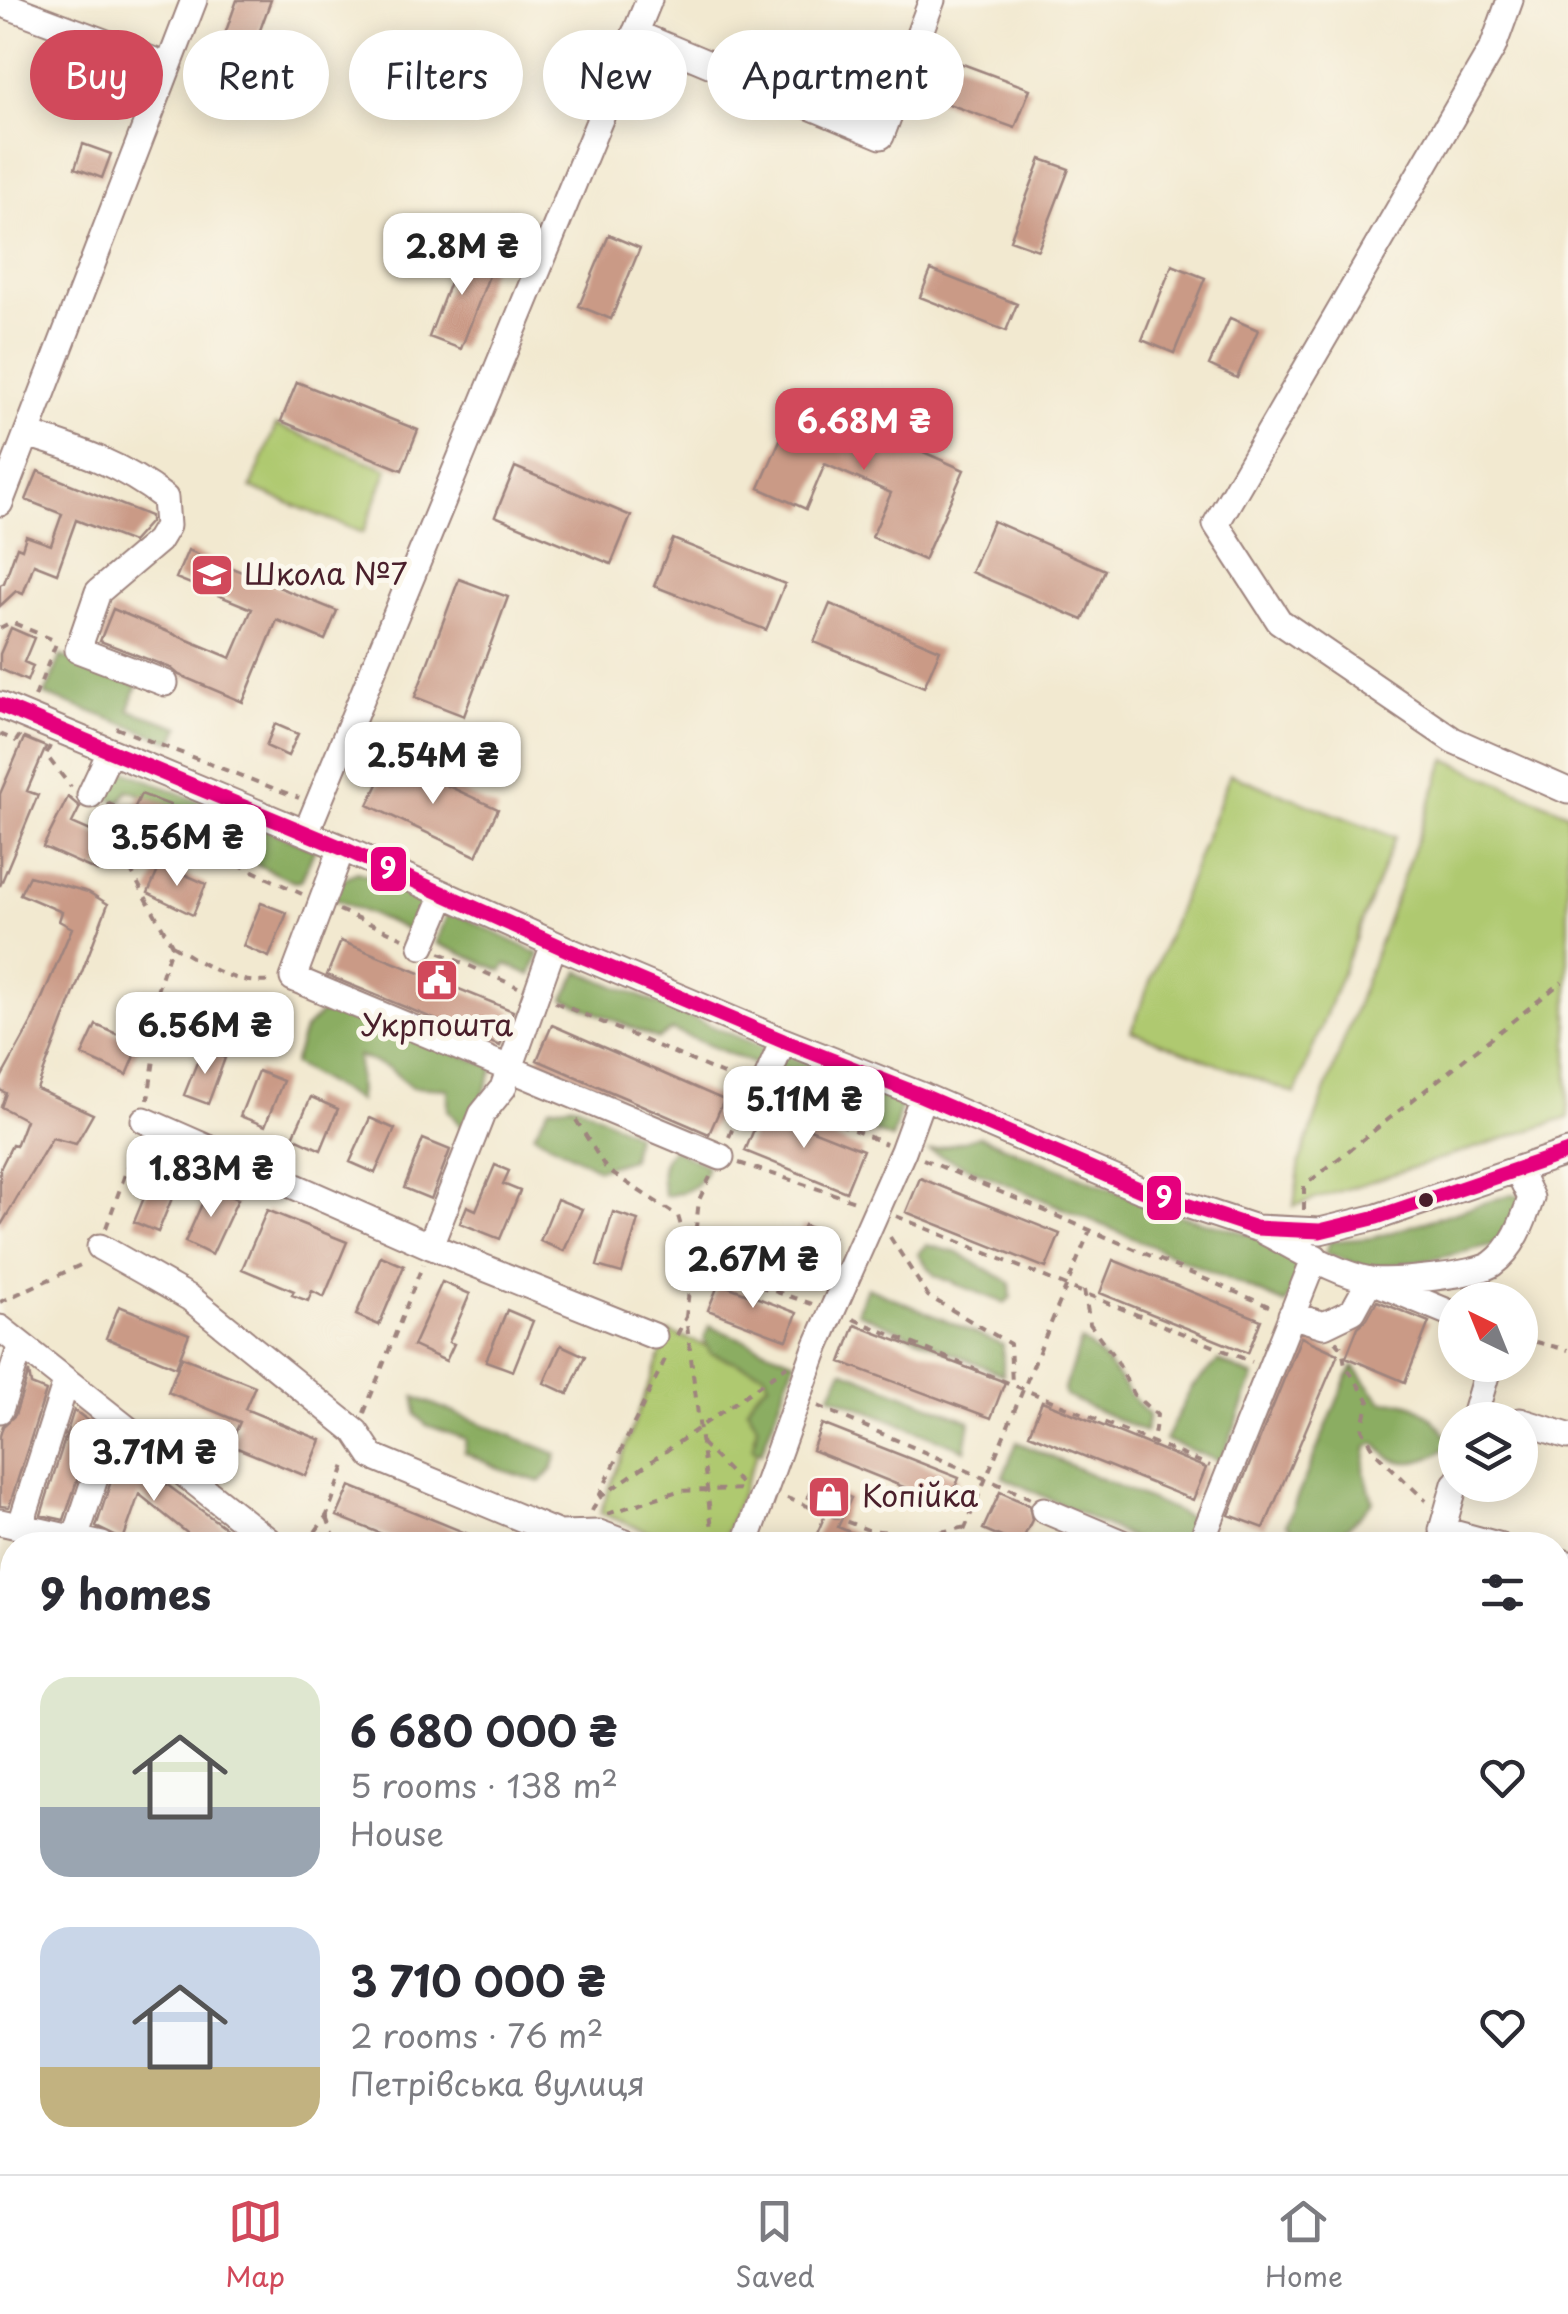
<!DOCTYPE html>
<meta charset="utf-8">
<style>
:root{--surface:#fff;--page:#f7f7f7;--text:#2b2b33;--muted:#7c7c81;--line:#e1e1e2;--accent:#d1495b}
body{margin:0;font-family:"Playpen Sans",sans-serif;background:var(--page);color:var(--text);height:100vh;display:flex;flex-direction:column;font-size:38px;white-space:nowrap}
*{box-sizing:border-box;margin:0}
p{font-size:32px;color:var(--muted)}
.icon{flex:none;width:55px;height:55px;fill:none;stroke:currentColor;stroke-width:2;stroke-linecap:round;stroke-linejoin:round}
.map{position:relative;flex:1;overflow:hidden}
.side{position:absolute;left:0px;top:1532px;width:1570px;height:642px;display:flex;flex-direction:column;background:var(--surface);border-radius:40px 40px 0 0;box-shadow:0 5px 25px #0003}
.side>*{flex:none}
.banner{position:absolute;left:30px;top:30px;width:1000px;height:90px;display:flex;gap:20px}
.needle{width:65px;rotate:317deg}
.controls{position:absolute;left:1438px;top:1282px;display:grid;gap:20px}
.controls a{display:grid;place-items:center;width:100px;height:100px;border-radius:50%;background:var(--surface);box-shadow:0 5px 25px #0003;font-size:50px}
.price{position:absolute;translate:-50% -85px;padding:0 22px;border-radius:20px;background:#fff;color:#222;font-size:32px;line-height:65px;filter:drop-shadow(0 2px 5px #0008)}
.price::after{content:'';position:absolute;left:50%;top:60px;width:30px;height:22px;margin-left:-15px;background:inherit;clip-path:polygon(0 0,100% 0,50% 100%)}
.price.selected{background:var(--accent);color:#fff}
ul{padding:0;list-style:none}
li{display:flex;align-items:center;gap:30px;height:250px;padding:0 40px}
li span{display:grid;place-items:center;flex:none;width:280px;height:200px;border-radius:30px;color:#555}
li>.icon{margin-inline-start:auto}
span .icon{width:120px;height:120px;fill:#fffc;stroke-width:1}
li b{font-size:42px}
h2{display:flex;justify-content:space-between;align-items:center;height:120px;padding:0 40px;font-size:42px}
.pill{padding:0 35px;border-radius:45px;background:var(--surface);box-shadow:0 5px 25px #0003;font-size:35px;line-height:90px}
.pill.selected{background:var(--accent);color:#fff}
.tabs{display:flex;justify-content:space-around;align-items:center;height:140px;border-top:2px solid var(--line);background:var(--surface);font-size:28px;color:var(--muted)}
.tabs a{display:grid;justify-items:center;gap:5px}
.tabs .selected{color:var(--accent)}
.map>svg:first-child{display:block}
.green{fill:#afc96f;stroke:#7c744d;stroke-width:2.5}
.forest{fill:#8bad62;stroke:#6a6646;stroke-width:2.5}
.building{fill:#ca9a86}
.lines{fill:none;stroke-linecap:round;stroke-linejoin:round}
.minor-casing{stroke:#9e847e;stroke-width:29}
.path{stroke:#9e847e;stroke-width:4;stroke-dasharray:8 8;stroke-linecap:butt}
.minor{stroke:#fff;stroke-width:25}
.bus-1-casing{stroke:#fbf7ec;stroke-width:22}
.bus-1{stroke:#e5007d;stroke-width:15}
.bus-dot{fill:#4a1f2b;stroke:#fbf7ec;stroke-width:4}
.labels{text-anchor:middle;stroke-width:10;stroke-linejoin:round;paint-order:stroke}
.poi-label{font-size:30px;fill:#4a1f2b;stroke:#fbf7ec;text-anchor:start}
.line-badge{stroke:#fbf7ec;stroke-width:4}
.badge-label{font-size:28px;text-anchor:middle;font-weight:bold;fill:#fff}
</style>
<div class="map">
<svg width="1568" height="2174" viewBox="0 0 1568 2174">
<rect width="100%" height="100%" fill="#fbf7ec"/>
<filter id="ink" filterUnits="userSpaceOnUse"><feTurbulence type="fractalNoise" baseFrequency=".01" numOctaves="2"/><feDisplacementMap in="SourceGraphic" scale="20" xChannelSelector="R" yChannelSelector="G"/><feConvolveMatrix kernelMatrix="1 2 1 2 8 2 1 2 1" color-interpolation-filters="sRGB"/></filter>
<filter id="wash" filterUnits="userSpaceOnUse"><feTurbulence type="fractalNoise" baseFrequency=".0048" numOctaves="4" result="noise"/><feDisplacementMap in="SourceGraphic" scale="40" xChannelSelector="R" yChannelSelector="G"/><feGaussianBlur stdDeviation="2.25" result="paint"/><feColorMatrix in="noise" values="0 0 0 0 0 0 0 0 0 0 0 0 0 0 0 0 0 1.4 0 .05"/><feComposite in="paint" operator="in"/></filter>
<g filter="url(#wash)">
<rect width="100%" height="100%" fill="#f2e9d0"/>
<path class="green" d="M276,425L388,469L363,533L251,488Z
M1446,759L1568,813V1118L1294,1206L1300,1161Z
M1230,774L1395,837L1295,1094L1131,1031Z
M669,1332L786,1376L722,1545H683L600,1513Z"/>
<path class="forest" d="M61,656L137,685L129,710L180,727L173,742L45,695Z
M116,767L315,849L301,881L294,882L163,821L169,805L128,790L120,803L99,793Z
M357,872L430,898L418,934L329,897L338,881Z
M449,910L539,954L531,975L506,964L502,971L436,943Z
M579,971L769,1050L761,1067L672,1030L658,1039L564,999Z
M322,1012L386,1026L494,1067L473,1120L462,1128L448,1110V1089L411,1087L389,1068L358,1056L359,1101L293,1064L304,1030Z
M784,1054L902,1104L892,1139L769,1088Z
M577,1104L635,1134L631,1159L598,1169L534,1134L549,1107Z
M979,1136L1171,1213L1264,1238L1305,1262L1286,1304L930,1151Z
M673,1149L707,1166C701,1188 685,1193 665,1196C660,1180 659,1160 673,1149Z
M1512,1194L1523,1198L1500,1243L1431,1260L1367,1268L1325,1253L1330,1241L1373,1238Z
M927,1245L958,1253L1010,1283L1011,1297L1005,1303L935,1276L918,1254Z
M867,1287L1003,1345V1375L857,1312Z
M709,1326L795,1361L761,1453L753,1449L757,1425L747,1408L754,1395L769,1383L765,1373L710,1353L704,1339Z
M1081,1341C1112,1359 1121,1390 1149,1415L1145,1432L1065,1396L1064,1389Z
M1218,1361L1254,1377L1221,1462L1165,1440L1192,1387Z
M1354,1367L1382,1402C1418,1398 1430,1415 1452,1442C1438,1457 1415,1468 1393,1459C1387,1457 1380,1448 1375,1443L1367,1447L1364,1471L1373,1501C1353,1525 1338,1539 1307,1543L1286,1524L1347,1377Z
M843,1370L970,1421L965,1450L830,1395Z
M415,1397L557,1454L552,1469L540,1482L502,1470L464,1452L466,1439L426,1425L416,1415Z
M1017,1442L1198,1521L1190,1545H1146L1003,1477Z"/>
<g id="blocks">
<path class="building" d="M237,0H271L255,44L225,34Z
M941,56L1030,89L1015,128L926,96Z
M83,144L111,154L102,178L75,168Z
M1041,159L1069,169L1038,250L1010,240Z
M609,235L640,248L611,319L579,306Z
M463,248L495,260L461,349L429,337Z
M1172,265L1205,278L1174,353L1142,340Z
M931,270L1017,304L1006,331L920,297Z
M1230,318L1258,330L1237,378L1209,365Z
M297,382L418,430L402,470L281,421Z
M799,397L964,470L924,560L872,537L891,493L825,464L806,509L759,488Z
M515,467L631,516L611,564L495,516Z
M38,471L150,516V522L132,542L76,520L57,573L34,564L23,594L16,591L0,606V585L4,583L17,547L22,549L26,536L51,545L62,514L26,500Z
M993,521L1105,570L1083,620L971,572Z
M673,539L785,584L766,630L654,586Z
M188,550L337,611L325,640L277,620L243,702L179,675L171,668L100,641L113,609L231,658L252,609L176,578Z
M459,579L508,597L464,716L415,697Z
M830,604L940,650L924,687L814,642Z
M11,628L34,638L24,662L33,666L27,681L0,669V654Z
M275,724L298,734L288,756L266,746Z
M24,738L46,747L27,791L38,795L0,886V794Z
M390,759L498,809L476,856L368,805Z
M141,794L170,805L150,849L117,833L123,820L128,822Z
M68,797L80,807L72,823L111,840L97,871L43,847Z
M161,864L206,884L193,915L148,893Z
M29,876L88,892L108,904L37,1089L93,1114L76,1144L52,1138L0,1227V1169L12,1145L16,1146L26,1120L1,1107L6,1093L0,1090V1080L31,1024L72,928L59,921L62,912L20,894Z
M261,903L287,913L269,957L243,946Z
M341,941L513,1011L500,1046L327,975Z
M96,1025L140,1044L127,1075L82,1055Z
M552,1025L724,1100L709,1134L537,1060Z
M202,1050L225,1058L208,1104L184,1095Z
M258,1071L283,1081L265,1126L240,1116Z
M311,1097L338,1109L321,1150L293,1137Z
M762,1110L863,1150L846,1192L745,1151Z
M370,1118L395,1129L375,1173L350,1162Z
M423,1139L450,1150L431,1199L404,1188Z
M495,1165L509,1171L503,1184L520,1191L500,1239L460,1223L467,1206L476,1210Z
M153,1176L177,1186L158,1232L134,1222Z
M920,1178L1060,1234L1046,1268L906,1212Z
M210,1186L238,1199L212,1255L185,1242Z
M557,1199L582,1209L564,1251L540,1241Z
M267,1210L347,1242L324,1297L312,1291L308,1301L292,1295L294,1291L242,1269Z
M613,1212L638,1220L622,1273L597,1266Z
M804,1225L833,1237L815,1280L786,1268Z
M381,1256L404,1266L379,1325L356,1315Z
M1113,1260L1261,1320L1248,1353L1100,1293Z
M442,1282L470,1294L449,1342L454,1344L446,1361L413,1346Z
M719,1283L797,1313L787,1340L708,1310Z
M1377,1301L1429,1322L1405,1382L1346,1357L1358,1327L1367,1319Z
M119,1306L189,1334L176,1367L106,1338Z
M507,1310L533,1321L513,1371L486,1361Z
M855,1325L1005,1382L991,1418L841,1362Z
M1301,1337L1338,1354L1264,1528L1229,1515Z
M561,1345L585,1356L568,1394L544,1383Z
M182,1357L255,1386L245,1409L321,1440L306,1476L230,1445L240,1422L168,1392Z
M29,1372L31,1385L46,1391L9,1507L0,1506V1436L3,1426L15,1415Z
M1042,1401L1206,1468L1193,1500L1029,1434Z
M74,1410L95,1426L64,1520L41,1515Z
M822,1424L959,1478L948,1505L812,1450Z
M122,1447L148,1466L147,1470L235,1535L224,1545H202L139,1494L123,1540L96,1527Z
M814,1482L851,1498L838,1527L880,1545H812L829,1506L807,1497Z
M350,1486L493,1544V1545H409L337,1516Z
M1000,1492L1029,1505L1032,1520L1020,1545L983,1529Z"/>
</g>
</g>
<g filter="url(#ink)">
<use href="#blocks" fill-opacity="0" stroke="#9e847e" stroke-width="2.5"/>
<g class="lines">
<g class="minor-casing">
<path id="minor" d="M1510,0L1493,47L1216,524L1279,621L1453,740L1568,791
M0,3L168,66
M635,33L881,136L932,0
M27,434C77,449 123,465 165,498L167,526L158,541L98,592L78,650L165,683
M0,503L194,0
M0,705L342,848L570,951L783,1041L923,1096L1141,1190L1256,1228L1320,1231L1377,1217L1568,1152
M90,795L110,752
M306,833L649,0
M342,848L293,978L721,1157
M422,946L444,894
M762,1090L783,1041
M144,1120L430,1246L654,1336
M1265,1232C1297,1248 1335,1274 1371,1280C1391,1283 1477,1275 1492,1264C1514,1248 1523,1222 1531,1198L1518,1171
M430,1246L482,1114L503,1088L554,944
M100,1247L190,1298L356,1432L372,1456L559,1534L599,1533L631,1545
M1291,1315L1324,1325L1353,1311L1370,1280L1455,1315
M0,1328L274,1545
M0,1410L21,1345
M1473,1420L1489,1365
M1520,1421L1568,1436
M1455,1484L1442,1530L1498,1545
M1044,1510L1127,1545
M0,1522L102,1545
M20,1527L66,1382
M75,1539L114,1420
M745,1545L817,1345L903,1151L923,1096
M1200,1545L1315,1257
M1558,1561L1568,1564
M1558,1753L1568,1718
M1558,2126L1568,2129
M0,2172L8,2174
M350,2174L351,2162
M1320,2174L1323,2162"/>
</g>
<path class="path" d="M0,628L11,622L56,641
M35,697L57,641
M116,728L299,798
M0,734L16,741L20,735
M50,746L46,755L71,787
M107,803L302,894
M99,813L172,945L152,1006L156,1046L148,1100
M238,864L252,832
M339,910L403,938
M172,945C205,965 233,986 273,981
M440,953L518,987
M555,1002L744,1083
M780,1098L886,1144
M576,1120L607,1170L678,1216L692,1263L686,1317L714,1545
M729,1137L745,1099
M923,1159L1273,1308
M739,1163L858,1202
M710,1177L699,1200L692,1263L812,1304
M1304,1210V1186L1562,982
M896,1216L1252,1362
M106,1228L138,1138
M890,1237L928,1296L1010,1344L1012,1384
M1084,1290L1090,1324L1117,1361L1133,1394L1157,1415L1153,1442
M0,1302L87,1262
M853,1319L1210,1466
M677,1335L686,1317
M1520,1338L1568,1350
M1336,1341L1342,1348L1345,1365L1369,1401L1362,1429L1377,1454L1426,1501
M818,1406L1030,1498
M364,1413L423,1264
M701,1443L743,1486
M599,1498L787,1366
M787,1498L868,1530L924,1535L966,1527
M592,1511L668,1353
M607,1514L678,1491L744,1489
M327,1517L337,1545
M306,1545L327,1515L347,1460
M958,1545L1090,1230"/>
<use href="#minor" class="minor"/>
<g class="bus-1-casing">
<path id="bus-1" d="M0,705L342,848L570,951L783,1041L923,1096L1141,1190L1256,1228L1320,1231L1377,1217L1568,1152"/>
</g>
<use href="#bus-1" class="bus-1"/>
</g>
</g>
<defs>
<g id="school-square" transform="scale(2.25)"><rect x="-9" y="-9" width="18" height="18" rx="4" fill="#d1495b" stroke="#fbf7ec"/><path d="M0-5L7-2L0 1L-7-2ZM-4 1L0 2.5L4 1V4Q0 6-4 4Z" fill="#fff"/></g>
<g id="civic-square" transform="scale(2.25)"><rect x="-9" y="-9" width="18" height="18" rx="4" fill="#d1495b" stroke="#fbf7ec"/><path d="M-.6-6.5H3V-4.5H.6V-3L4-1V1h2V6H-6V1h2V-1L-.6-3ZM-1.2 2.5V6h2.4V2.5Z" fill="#fff"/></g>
<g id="shop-square" transform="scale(2.25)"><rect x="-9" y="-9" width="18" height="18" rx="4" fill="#d1495b" stroke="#fbf7ec"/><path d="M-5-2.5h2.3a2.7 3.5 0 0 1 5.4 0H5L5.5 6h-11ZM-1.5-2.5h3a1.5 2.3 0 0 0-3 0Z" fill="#fff"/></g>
</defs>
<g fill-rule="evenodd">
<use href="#school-square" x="212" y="575"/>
<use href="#civic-square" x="437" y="980"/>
<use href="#shop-square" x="829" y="1497"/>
</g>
<circle class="bus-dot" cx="1426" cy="1200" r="9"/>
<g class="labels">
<g class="poi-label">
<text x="244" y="585">Школа №7</text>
<text x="437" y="1036" text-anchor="middle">Укрпошта</text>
<text x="862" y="1507">Копійка</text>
</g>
</g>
<g class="line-badge">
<rect x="369" y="845" width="39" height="48" rx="10" fill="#e5007d"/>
<rect x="1145" y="1174" width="38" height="48" rx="10" fill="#e5007d"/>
</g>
<g class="badge-label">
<text x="388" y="878">9</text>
<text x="1164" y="1207">9</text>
</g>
</svg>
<div class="controls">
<a><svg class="needle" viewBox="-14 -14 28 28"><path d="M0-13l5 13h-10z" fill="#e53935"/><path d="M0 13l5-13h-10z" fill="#7c7c81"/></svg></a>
<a><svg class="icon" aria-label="layers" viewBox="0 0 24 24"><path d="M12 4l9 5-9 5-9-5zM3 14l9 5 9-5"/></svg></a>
</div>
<b class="price" style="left:462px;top:298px">2.8M ₴</b>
<b class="price selected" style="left:864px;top:473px">6.68M ₴</b>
<b class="price" style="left:433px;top:807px">2.54M ₴</b>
<b class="price" style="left:177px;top:889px">3.56M ₴</b>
<b class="price" style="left:205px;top:1077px">6.56M ₴</b>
<b class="price" style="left:804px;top:1151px">5.11M ₴</b>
<b class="price" style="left:211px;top:1220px">1.83M ₴</b>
<b class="price" style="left:753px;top:1311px">2.67M ₴</b>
<b class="price" style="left:154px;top:1504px">3.71M ₴</b>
<div class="banner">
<a class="pill selected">Buy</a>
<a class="pill">Rent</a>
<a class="pill">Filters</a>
<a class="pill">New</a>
<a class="pill">Apartment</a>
</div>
<section class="side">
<h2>9 homes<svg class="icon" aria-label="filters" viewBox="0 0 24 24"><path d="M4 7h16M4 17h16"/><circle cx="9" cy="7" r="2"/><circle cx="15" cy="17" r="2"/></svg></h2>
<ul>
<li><span style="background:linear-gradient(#dfe7d0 65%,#9aa5b1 0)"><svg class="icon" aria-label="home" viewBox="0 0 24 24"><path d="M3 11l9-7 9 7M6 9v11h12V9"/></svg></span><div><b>6 680 000 ₴</b><p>5 rooms · 138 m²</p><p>House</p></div><svg class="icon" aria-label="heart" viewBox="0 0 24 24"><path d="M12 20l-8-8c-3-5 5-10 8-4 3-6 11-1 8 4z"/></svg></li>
<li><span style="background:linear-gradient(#c9d6e8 70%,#c2b280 0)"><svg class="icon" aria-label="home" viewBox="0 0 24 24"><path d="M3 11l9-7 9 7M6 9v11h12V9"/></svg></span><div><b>3 710 000 ₴</b><p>2 rooms · 76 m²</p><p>Петрівська вулиця</p></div><svg class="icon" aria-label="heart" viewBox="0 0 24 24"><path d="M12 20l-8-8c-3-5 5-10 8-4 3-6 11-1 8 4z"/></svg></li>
</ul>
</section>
</div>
<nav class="tabs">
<a class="selected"><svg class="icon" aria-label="map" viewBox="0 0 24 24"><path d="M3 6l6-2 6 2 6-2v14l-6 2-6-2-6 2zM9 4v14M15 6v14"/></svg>Map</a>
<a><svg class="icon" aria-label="saved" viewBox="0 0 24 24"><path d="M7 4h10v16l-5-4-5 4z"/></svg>Saved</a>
<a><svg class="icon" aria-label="home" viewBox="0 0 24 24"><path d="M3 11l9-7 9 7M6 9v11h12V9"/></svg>Home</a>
</nav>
